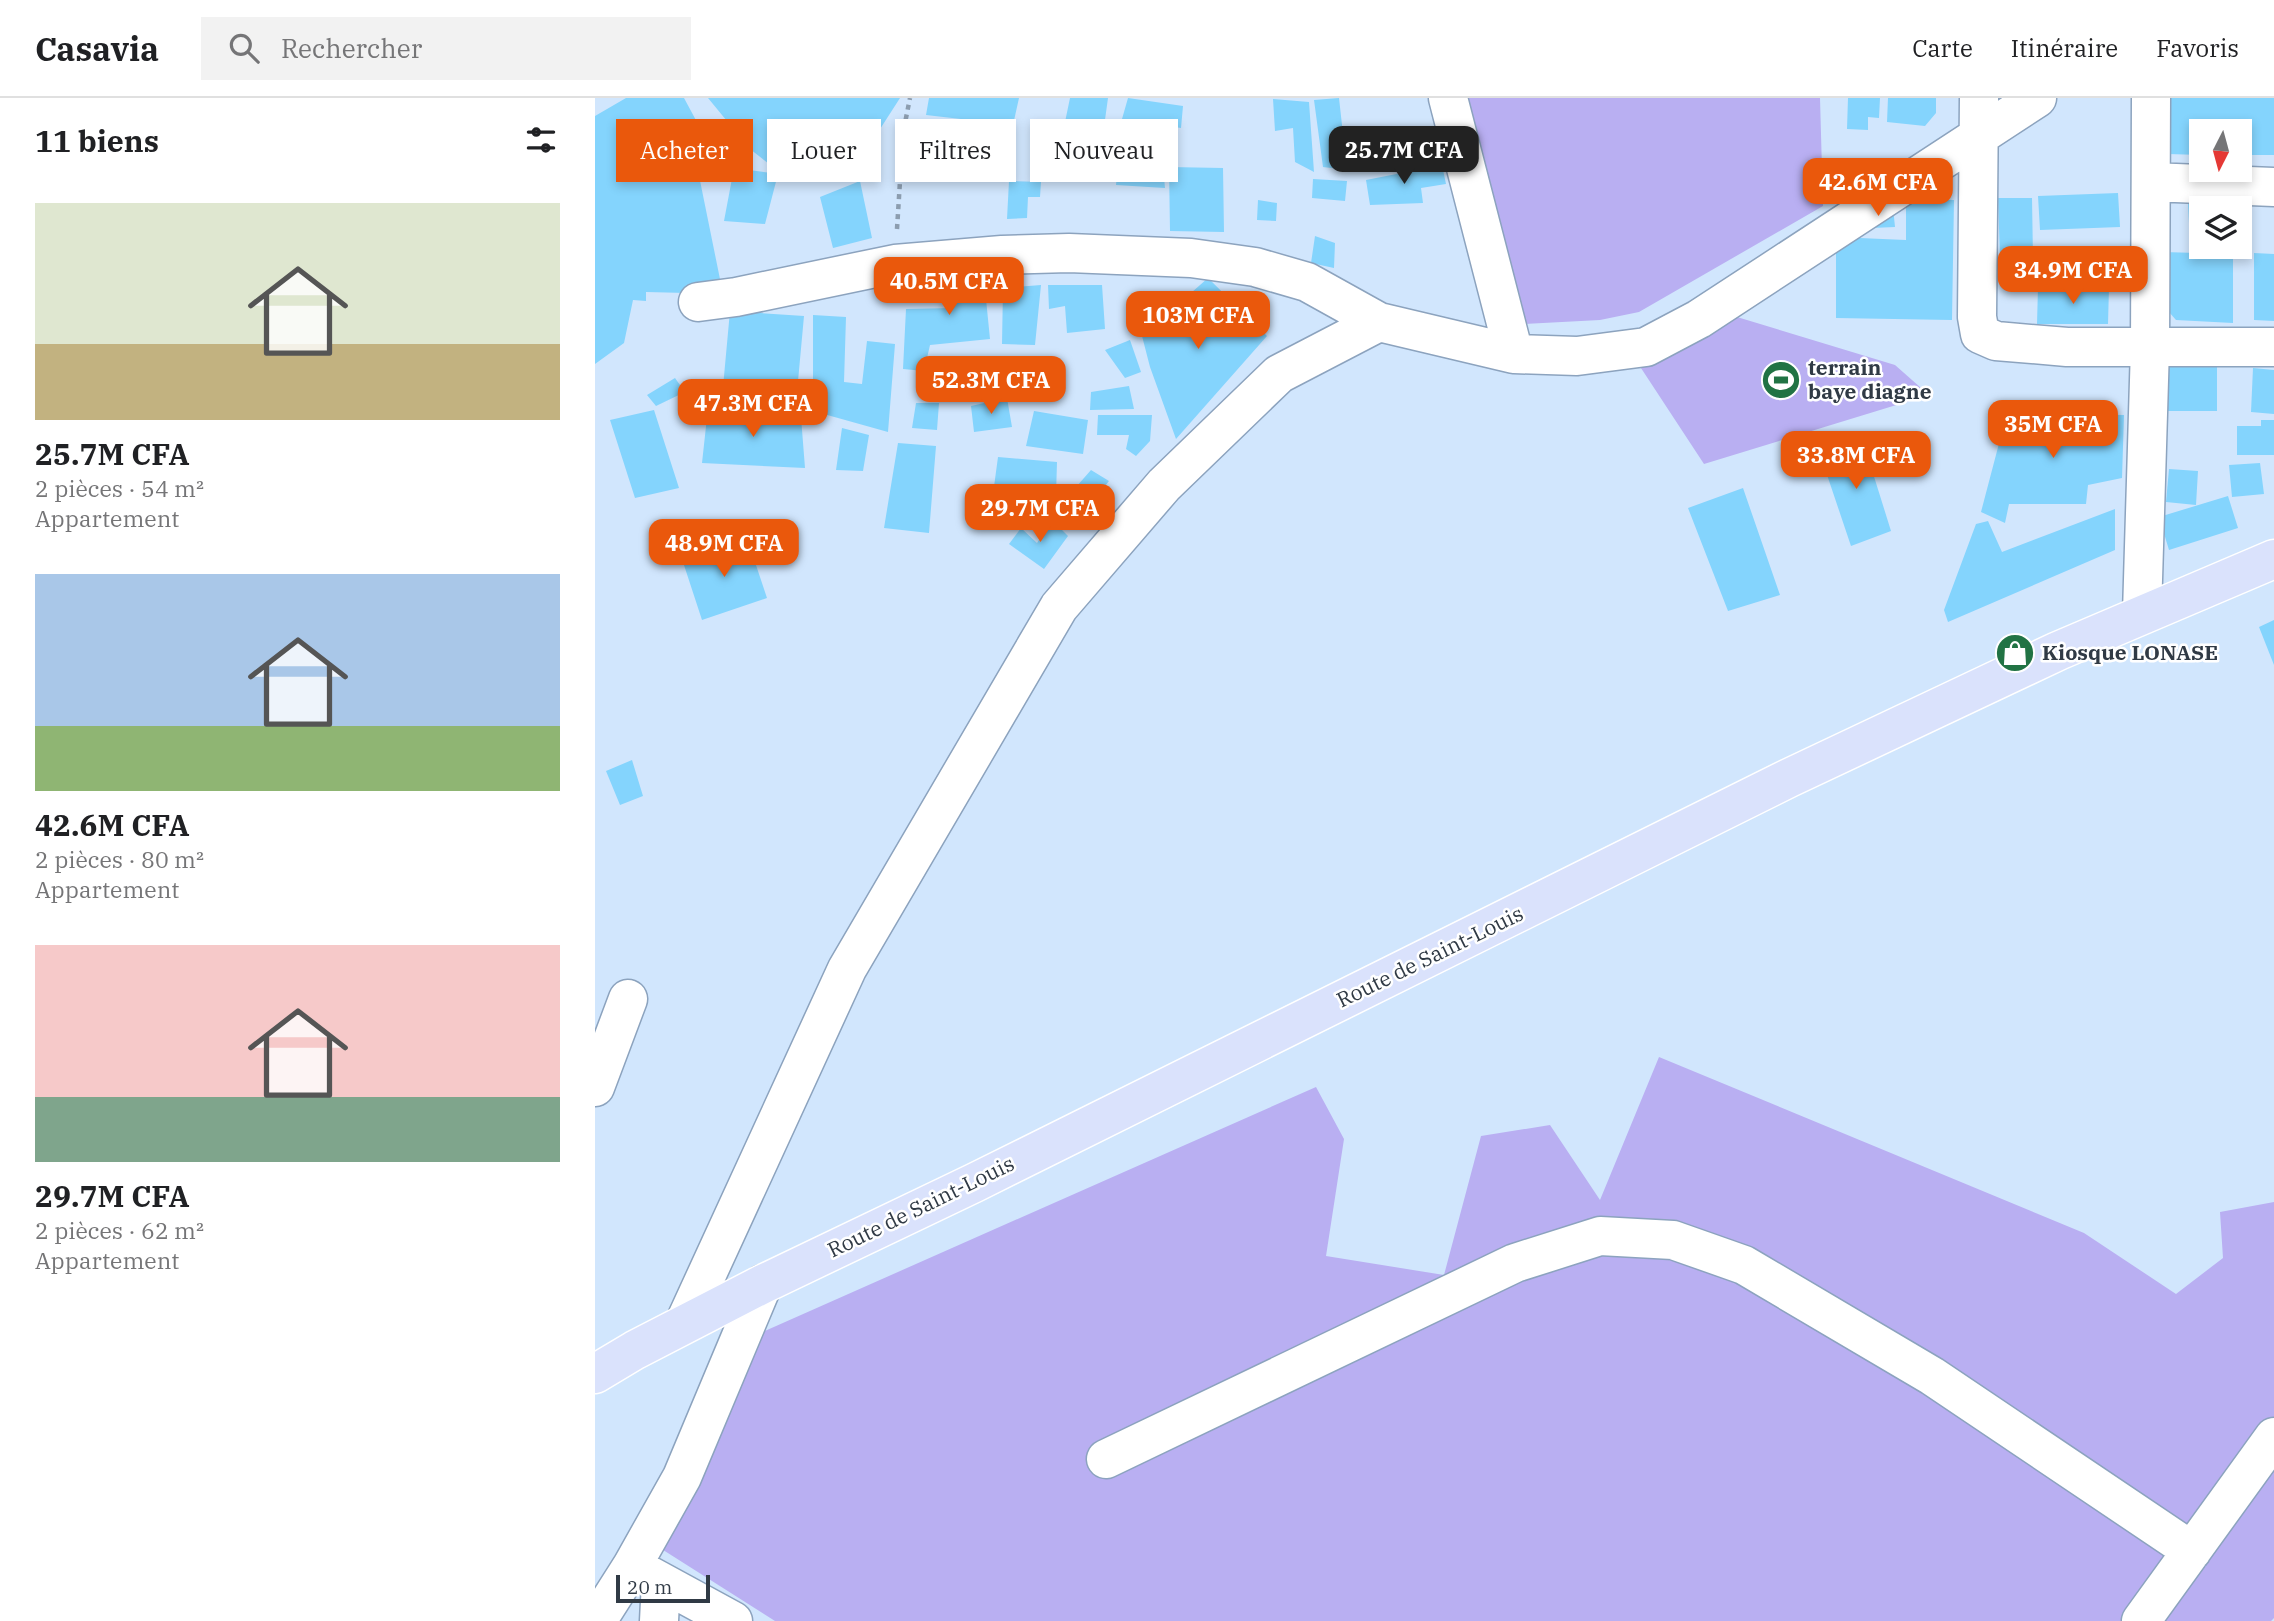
<!DOCTYPE html>
<html lang="fr">
<meta charset="utf-8">
<style>
:root{--surface:#fff;--page:#f2f2f2;--text:#202124;--muted:#757577;--line:#e0e0e0;--accent:#ea580c}
body{margin:0;font-family:"IBM Plex Serif",serif;background:var(--page);color:var(--text);height:100vh;display:flex;flex-direction:column;font-size:26px;white-space:nowrap}
*{box-sizing:border-box;margin:0}
p{font-size:23px;color:var(--muted)}
.icon{flex:none;width:38px;height:38px;fill:none;stroke:currentColor;stroke-width:2;stroke-linecap:round;stroke-linejoin:round}
.map{position:relative;flex:1;overflow:hidden}
.drawer{display:flex;flex-direction:column;background:var(--surface);width:595px}
.drawer>*{flex:none}
.banner{position:absolute;left:21px;top:21px;width:665px;height:63px;display:flex;gap:14px}
.needle{width:46px;rotate:186deg}
.fabs{position:absolute;left:1594px;top:21px;display:grid;gap:14px}
.fabs a{display:grid;place-items:center;width:63px;height:63px;border-radius:0px;background:var(--surface);box-shadow:0 4px 10px #0003;font-size:35px}
.scale{position:absolute;left:21px;bottom:18px;width:94px;box-sizing:border-box;padding-left:7px;border:4px solid #303a45;border-top:0;font-size:19px;line-height:24px;white-space:nowrap;color:#303a45;-webkit-text-stroke:5px #fff;paint-order:stroke}
.price{position:absolute;translate:-50% -60px;padding:0 16px;border-radius:14px;background:var(--accent);color:#fff;font-size:23px;line-height:46px;filter:drop-shadow(0 2px 4px #0008)}
.price::after{content:'';position:absolute;left:50%;top:42px;width:21px;height:16px;margin-left:-10px;background:inherit;clip-path:polygon(0 0,100% 0,50% 100%)}
.price.on{background:#222;color:#fff}
ul{padding:0;list-style:none}
li{display:grid;align-content:center;gap:14px;height:371px;padding:0 35px}
li span{display:grid;place-items:center;height:217px;border-radius:0px;color:#555}
li>.icon{margin-inline-start:auto}
span .icon{width:126px;height:126px;fill:#fffc;stroke-width:1}
li b{font-size:30px}
h2{display:flex;justify-content:space-between;align-items:center;height:84px;padding:0 35px;font-size:30px}
.tag{padding:0 24px;border-radius:0px;background:var(--surface);box-shadow:0 4px 10px #0003;font-size:24px;line-height:63px}
.tag.on{background:var(--accent);color:#fff}
header{display:flex;align-items:center;gap:42px;box-sizing:border-box;height:98px;padding:0 35px;background:var(--surface);border-bottom:2px solid var(--line)}
header strong{font-size:33px}
nav{display:flex;gap:38px;margin-inline-start:auto;font-size:24px}
.search{width:490px;height:63px;background:var(--page);display:flex;align-items:center;gap:18px;box-sizing:border-box;padding:0 24px;border-radius:0px;color:var(--muted);font-size:26px}
main{display:flex;flex:1;min-height:0}
.map>svg:first-child{display:block}
.green{fill:#b9aff2}
.building{fill:#84d4fd}
.lines{fill:none;stroke-linecap:round;stroke-linejoin:round}
.minor-casing{stroke:#8ca3be;stroke-width:41}
.major-casing{stroke:#fff;stroke-width:41}
.path{stroke:#8c9daf;stroke-width:4.5;stroke-dasharray:5 5;stroke-linecap:butt}
.minor{stroke:#fff;stroke-width:38}
.major{stroke:#dae2fc;stroke-width:38}
.labels{text-anchor:middle;stroke-width:5;stroke-linejoin:round;paint-order:stroke}
.poi-label{font-size:21px;font-weight:bold;fill:#303a45;stroke:#fff;text-anchor:start}
.street-label{font-size:21px;fill:#303a45;stroke:#fff}
</style>
<header>
<strong>Casavia</strong>
<div class="search"><svg class="icon" aria-label="search" viewBox="0 0 24 24"><circle cx="10" cy="10" r="6"/><path d="M15 15l6 6"/></svg>Rechercher</div>
<nav><a>Carte</a><a>Itinéraire</a><a>Favoris</a></nav>
</header>
<main>
<section class="drawer">
<h2>11 biens<svg class="icon" aria-label="filters" viewBox="0 0 24 24"><path d="M4 7h16M4 17h16"/><circle cx="9" cy="7" r="2"/><circle cx="15" cy="17" r="2"/></svg></h2>
<ul>
<li><span style="background:linear-gradient(#dfe7d0 65%,#c2b280 0)"><svg class="icon" aria-label="home" viewBox="0 0 24 24"><path d="M3 11l9-7 9 7M6 9v11h12V9"/></svg></span><div><b>25.7M CFA</b><p>2 pièces · 54 m²</p><p>Appartement</p></div></li>
<li><span style="background:linear-gradient(#a9c7e8 70%,#8fb573 0)"><svg class="icon" aria-label="home" viewBox="0 0 24 24"><path d="M3 11l9-7 9 7M6 9v11h12V9"/></svg></span><div><b>42.6M CFA</b><p>2 pièces · 80 m²</p><p>Appartement</p></div></li>
<li><span style="background:linear-gradient(#f6c9c9 70%,#7fa58c 0)"><svg class="icon" aria-label="home" viewBox="0 0 24 24"><path d="M3 11l9-7 9 7M6 9v11h12V9"/></svg></span><div><b>29.7M CFA</b><p>2 pièces · 62 m²</p><p>Appartement</p></div></li>
</ul>
</section>
<div class="map">
<svg width="1679" height="1523" viewBox="0 0 1679 1523">
<rect width="100%" height="100%" fill="#d1e6fd"/>
<path class="green" d="M868,0H1225L1228,108L1044,214L1005,222L928,226Z
M1142,219L1300,267L1334,297L1109,366L1044,267Z
M1064,959L1489,1135L1581,1196L1628,1160L1625,1114L1679,1104V1520L1676,1523H180L65,1450L156,1239L721,989L749,1041L731,1158L849,1177L886,1038L955,1027L1005,1102Z"/>
<path class="building" d="M31,0H89L103,26L99,53L127,191L92,195L51,194V203L38,202L29,245L0,266V18Z
M113,0H305L278,42L259,60L220,84L192,80L155,51Z
M334,0H424L418,27L331,17Z
M475,0H513L509,29L470,24Z
M533,0L588,8L586,30L527,21Z
M744,0L752,72L728,69L719,2Z
M1253,0H1285L1284,20L1273,19V32L1252,31Z
M1293,0H1341V15L1330,28L1292,24Z
M1570,0H1679V57H1645V33H1606V57L1573,56Z
M678,1L714,4L719,74L700,64L698,30L680,33Z
M526,33L565,37L570,90L521,87Z
M847,67L851,86L826,90L828,105L775,107L771,82Z
M574,69L628,70L629,134L575,133Z
M139,70L183,76L170,126L129,123Z
M718,81L752,83L750,103L717,100Z
M265,83L277,140L238,150L225,99Z
M414,83L446,84L445,99H433L432,120L412,121Z
M1523,95L1525,129L1445,132L1443,98Z
M1297,100L1300,129L1253,131Z
M1403,100H1437L1438,160L1405,159Z
M1311,101L1359,102L1357,222L1241,220V139L1311,142Z
M663,102L682,105L681,123L662,122Z
M1654,102L1652,141L1645,142V110H1606V143L1595,144L1593,106Z
M720,138L740,145L739,170L716,165Z
M1568,154L1638,156V225L1581,222L1567,206Z
M1659,155L1679,156V223L1659,222Z
M384,162L389,190L396,186L403,199L391,201L395,241L335,247L329,273L308,271L311,211L358,210L348,175Z
M613,180L672,238L581,341L555,269L547,238Z
M446,187L440,247L407,246L408,190Z
M453,187H507L510,231L472,235L470,208L454,211Z
M1443,189H1514L1513,226H1442Z
M135,213L209,218L202,294L128,289Z
M218,217L251,219L249,284L267,286L272,243L300,246L293,334L218,313Z
M535,242L546,274L530,280L510,252Z
M1565,267H1622V313H1573Z
M1658,270L1679,272V316L1656,314Z
M80,280L90,294L61,308L52,297Z
M534,288L539,311L495,312L496,294Z
M412,300L417,329L379,334L376,308Z
M321,305H344L342,332L317,330Z
M113,310L206,319L210,370L107,365Z
M59,312L84,390L40,400L15,322Z
M439,313L493,322L488,356L431,348Z
M1412,315L1529,317L1527,380L1493,387L1491,406H1414L1410,425L1386,414Z
M503,317H557L555,343L541,358L531,351L534,337H502Z
M1666,322H1679V357H1642V328H1666Z
M247,330L274,337L268,373L241,372Z
M1267,340L1296,433L1256,448L1224,353Z
M303,345L341,348L334,435L289,430Z
M403,359L462,364L461,398L398,396Z
M1665,365L1669,396L1637,399L1634,367Z
M1574,371L1603,373L1601,407L1571,404Z
M496,372L514,383L479,428L460,413Z
M1148,390L1185,497L1133,513L1093,410Z
M1633,398L1643,430L1574,452L1564,419Z
M1520,411V452L1353,524L1349,512L1381,426L1393,423L1407,454Z
M457,422L473,438L449,471L414,446L426,430L442,445Z
M152,440L172,500L107,522L87,461Z
M1679,522V567L1664,529Z
M37,662L48,698L25,707L11,673Z"/>
<g class="lines">
<g class="minor-casing">
<path id="minor" d="M853,0L919,256
M1384,0L1382,219L1385,236L1401,243L1472,249H1679
M1556,84L1679,89
M103,204L141,199L300,166L407,157L474,155L596,160L660,169L712,184L784,224L919,256L982,258L1051,249L1104,221L1442,0
M1547,515L1555,249L1556,0
M0,989L33,901
M89,1226L252,871L464,509L569,387L684,276L784,224
M511,1361L920,1165L1005,1138L1078,1142L1149,1167L1337,1278L1597,1453
M37,1468L138,1523
M2,1523L37,1468L87,1379L168,1186
M64,1523L66,1484
M1546,1523L1679,1339"/>
</g>
<g class="major-casing">
<path id="major" d="M0,1276L40,1252L168,1186L379,1085L1194,680L1463,553L1679,461"/>
</g>
<path class="path" d="M302,131L308,35L315,0"/>
<use href="#minor" class="minor"/>
<use href="#major" class="major"/>
</g>
<defs>
<g id="stadium-disc" transform="scale(2.0125)"><circle r="9.5" fill="#217344" stroke="#fff"/><path d="M0-5a6.5 5 0 1 0 0 10a6.5 5 0 1 0 0-10ZM-3.5-1.8h7v3.6h-7Z" fill="#fff"/></g>
<g id="shop-disc" transform="scale(2.0125)"><circle r="9.5" fill="#217344" stroke="#fff"/><path d="M-5-2.5h2.3a2.7 3.5 0 0 1 5.4 0H5L5.5 6h-11ZM-1.5-2.5h3a1.5 2.3 0 0 0-3 0Z" fill="#fff"/></g>
</defs>
<g fill-rule="evenodd">
<use href="#stadium-disc" x="1186" y="282"/>
<use href="#shop-disc" x="1420" y="555"/>
</g>
<g class="labels">
<g class="poi-label">
<text x="1213" y="277">terrain<tspan x="1213" dy="24">baye diagne</tspan></text>
<text x="1447" y="562">Kiosque LONASE</text>
</g>
<g class="street-label">
<text transform="translate(835 859) rotate(-26)" y="7">Route de Saint-Louis</text>
<text transform="translate(326 1109) rotate(-26)" y="7">Route de Saint-Louis</text>
</g>
</g>
</svg>
<div class="fabs">
<a><svg class="needle" viewBox="-14 -14 28 28"><path d="M0-13l5 13h-10z" fill="#e53935"/><path d="M0 13l5-13h-10z" fill="#757577"/></svg></a>
<a><svg class="icon" aria-label="layers" viewBox="0 0 24 24"><path d="M12 4l9 5-9 5-9-5zM3 14l9 5 9-5"/></svg></a>
</div>
<div class="scale">20 m</div>
<b class="price on" style="left:809px;top:88px">25.7M CFA</b>
<b class="price" style="left:1283px;top:120px">42.6M CFA</b>
<b class="price" style="left:1478px;top:208px">34.9M CFA</b>
<b class="price" style="left:354px;top:219px">40.5M CFA</b>
<b class="price" style="left:603px;top:253px">103M CFA</b>
<b class="price" style="left:396px;top:318px">52.3M CFA</b>
<b class="price" style="left:158px;top:341px">47.3M CFA</b>
<b class="price" style="left:1458px;top:362px">35M CFA</b>
<b class="price" style="left:1261px;top:393px">33.8M CFA</b>
<b class="price" style="left:445px;top:446px">29.7M CFA</b>
<b class="price" style="left:129px;top:481px">48.9M CFA</b>
<div class="banner">
<a class="tag on">Acheter</a>
<a class="tag">Louer</a>
<a class="tag">Filtres</a>
<a class="tag">Nouveau</a>
</div>
</div>
</main>
